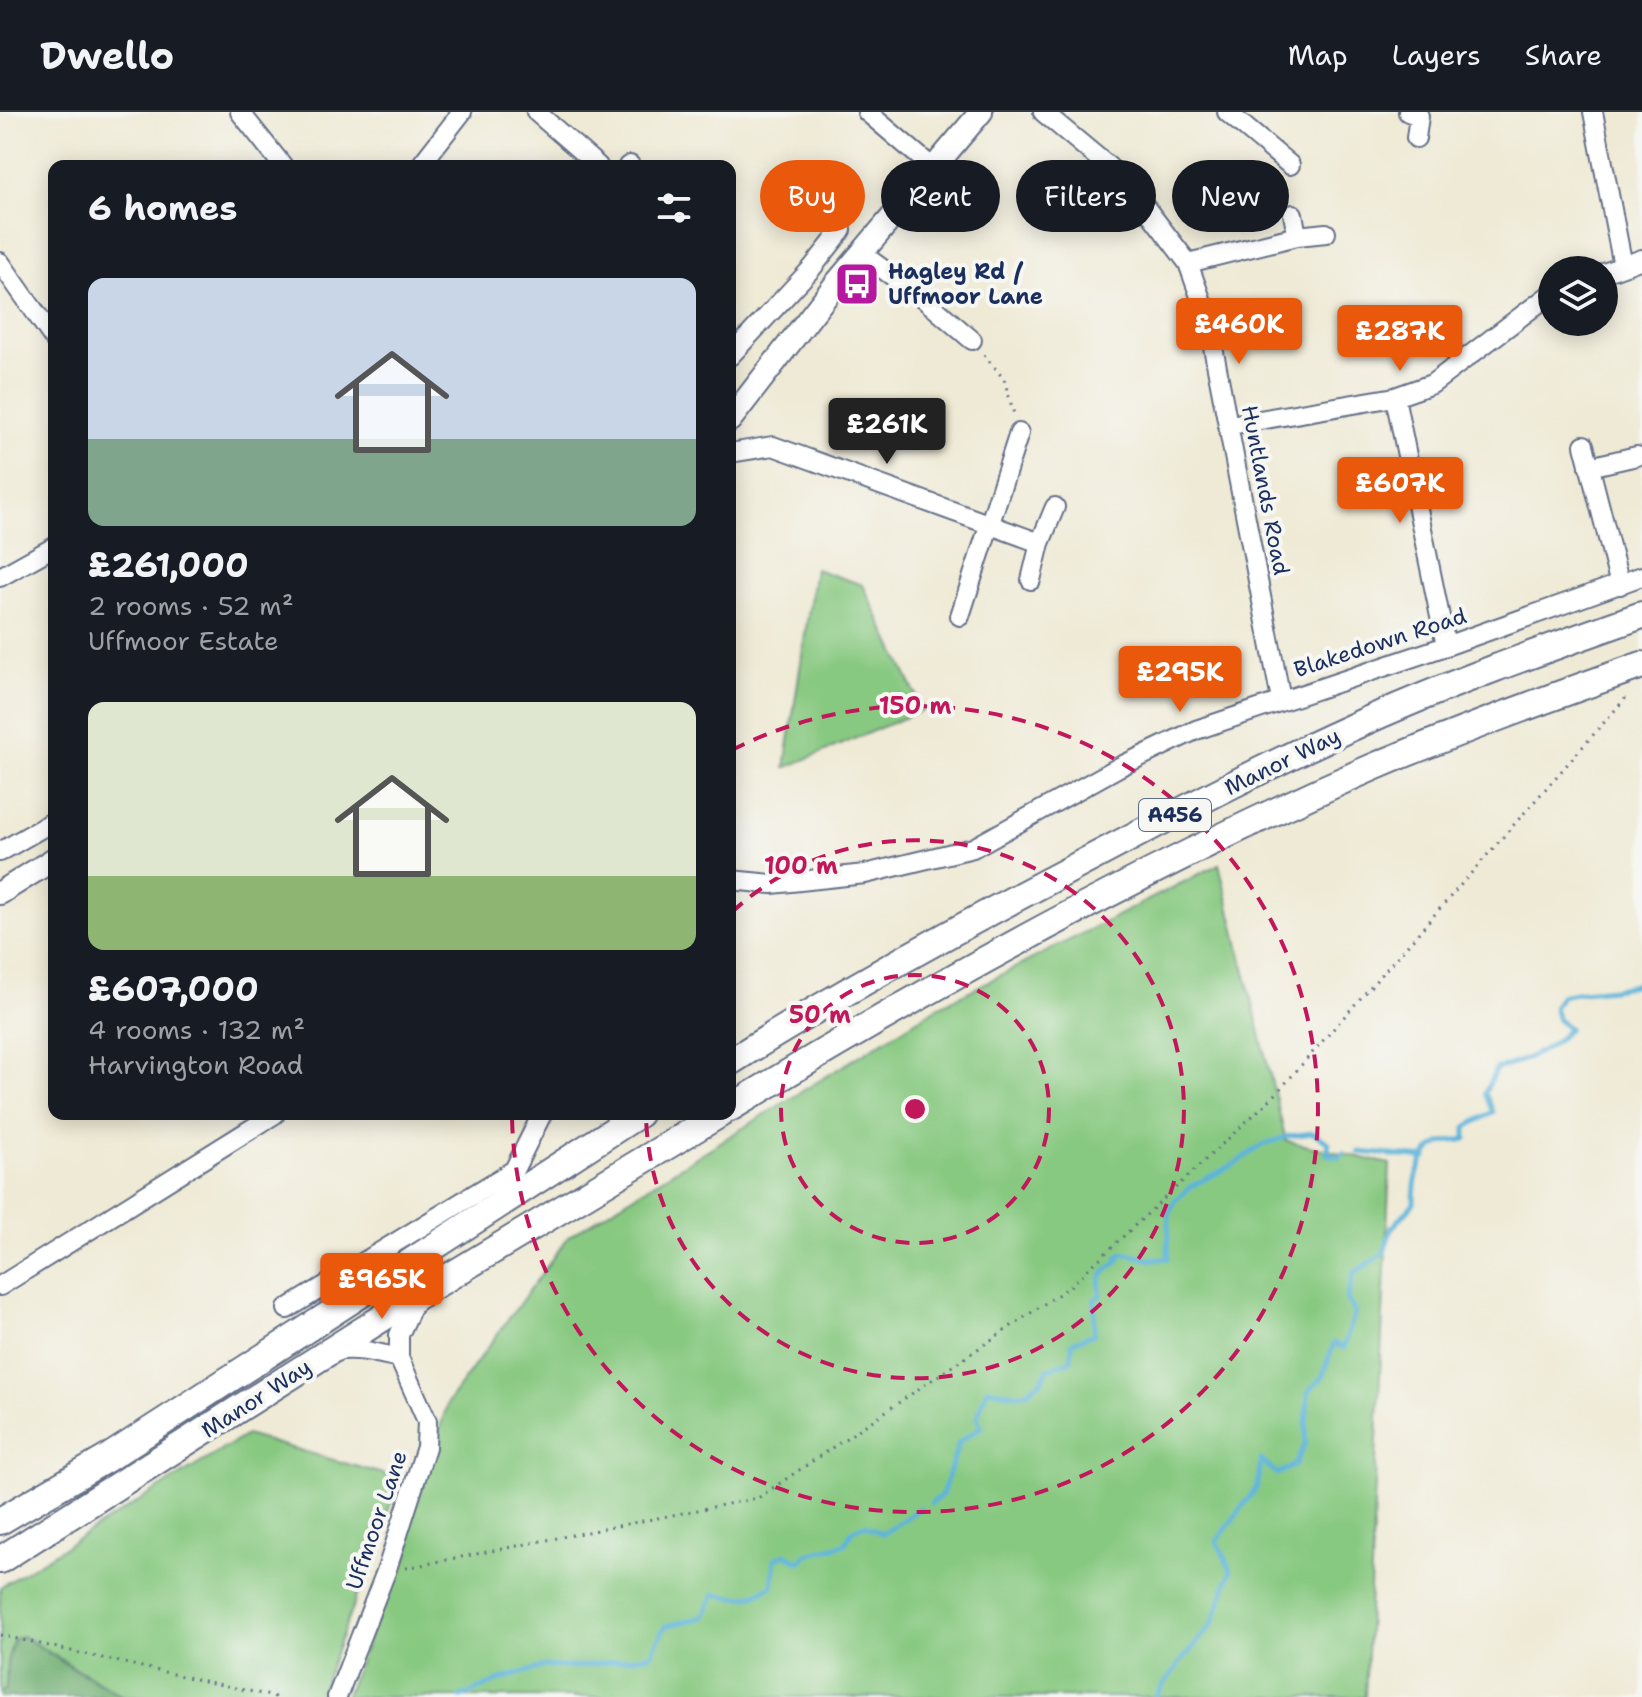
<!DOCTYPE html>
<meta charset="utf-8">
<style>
:root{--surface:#171b24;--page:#242831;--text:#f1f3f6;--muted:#9ea1a6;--line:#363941;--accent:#ea580c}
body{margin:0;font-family:"Shantell Sans",sans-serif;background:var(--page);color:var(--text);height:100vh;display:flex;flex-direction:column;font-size:30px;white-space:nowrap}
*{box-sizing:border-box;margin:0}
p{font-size:26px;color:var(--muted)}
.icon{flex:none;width:44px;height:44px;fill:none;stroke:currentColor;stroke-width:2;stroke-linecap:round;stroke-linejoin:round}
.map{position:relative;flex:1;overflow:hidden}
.details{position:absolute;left:48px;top:48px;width:688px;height:960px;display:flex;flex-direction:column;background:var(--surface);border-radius:16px;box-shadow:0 4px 20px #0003}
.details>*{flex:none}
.top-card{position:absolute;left:760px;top:48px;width:760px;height:72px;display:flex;gap:16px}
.buttons{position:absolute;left:1538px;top:144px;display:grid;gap:16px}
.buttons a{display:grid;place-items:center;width:80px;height:80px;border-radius:50%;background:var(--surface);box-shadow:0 4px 20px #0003;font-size:40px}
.price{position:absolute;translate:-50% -68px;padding:0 18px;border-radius:8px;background:var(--accent);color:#fff;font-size:26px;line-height:52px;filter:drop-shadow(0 2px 4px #0008)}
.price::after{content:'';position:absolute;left:50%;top:48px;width:24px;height:18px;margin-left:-12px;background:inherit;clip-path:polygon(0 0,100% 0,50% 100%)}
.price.current{background:#222;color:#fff}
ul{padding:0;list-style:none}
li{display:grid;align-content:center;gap:16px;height:424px;padding:0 40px}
li span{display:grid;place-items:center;height:248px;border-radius:16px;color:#555}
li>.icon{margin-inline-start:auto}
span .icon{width:144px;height:144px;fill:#fffc;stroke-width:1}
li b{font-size:34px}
h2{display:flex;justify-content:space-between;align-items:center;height:96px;padding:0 40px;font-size:34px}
.tag{padding:0 28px;border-radius:36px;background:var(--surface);box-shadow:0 4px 20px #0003;font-size:28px;line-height:72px}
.tag.current{background:var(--accent);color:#fff}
header{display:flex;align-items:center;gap:48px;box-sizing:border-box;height:112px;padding:0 40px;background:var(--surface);border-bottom:2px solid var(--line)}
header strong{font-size:38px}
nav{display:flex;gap:44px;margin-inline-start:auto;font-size:28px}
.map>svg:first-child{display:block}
.green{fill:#88c981;stroke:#527c70;stroke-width:2}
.forest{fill:#6ead6f;stroke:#446e66;stroke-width:2}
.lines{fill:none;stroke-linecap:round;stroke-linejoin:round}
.stream{stroke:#5db4da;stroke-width:5}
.minor-casing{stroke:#657088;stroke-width:22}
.major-casing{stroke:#657088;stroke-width:26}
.highway-casing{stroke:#657088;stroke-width:30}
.path{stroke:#657088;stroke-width:3;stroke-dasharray:2 6;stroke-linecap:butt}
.minor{stroke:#fff;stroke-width:18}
.major{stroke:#fff;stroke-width:22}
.highway{stroke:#fff;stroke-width:26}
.ring{fill:none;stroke:#c2185b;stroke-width:4;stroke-dasharray:14 10}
.labels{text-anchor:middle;stroke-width:8;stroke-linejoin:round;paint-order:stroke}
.shield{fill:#f6f6f2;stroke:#5d6b8a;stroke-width:2}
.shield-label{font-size:20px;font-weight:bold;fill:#1b2f5e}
.poi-label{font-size:22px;font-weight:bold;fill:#1b2f5e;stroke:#f6f6f2;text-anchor:start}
.street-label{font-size:22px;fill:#1b2f5e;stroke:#f6f6f2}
.centre{fill:#c2185b;stroke:#f6f6f2;stroke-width:4}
.ring-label{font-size:24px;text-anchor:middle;font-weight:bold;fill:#c2185b;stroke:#f6f6f2;stroke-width:8;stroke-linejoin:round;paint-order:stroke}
</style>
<header>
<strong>Dwello</strong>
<nav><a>Map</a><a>Layers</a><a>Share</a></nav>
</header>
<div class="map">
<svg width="1642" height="1585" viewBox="0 0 1642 1585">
<rect width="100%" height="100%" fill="#f6f6f2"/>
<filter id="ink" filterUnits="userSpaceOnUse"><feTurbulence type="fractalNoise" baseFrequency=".0125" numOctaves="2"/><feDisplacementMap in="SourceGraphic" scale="16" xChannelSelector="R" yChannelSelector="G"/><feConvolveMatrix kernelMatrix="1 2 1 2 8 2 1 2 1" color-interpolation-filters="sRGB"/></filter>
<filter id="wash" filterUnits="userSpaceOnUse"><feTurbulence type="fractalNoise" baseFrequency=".006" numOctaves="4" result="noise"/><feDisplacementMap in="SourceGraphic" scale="32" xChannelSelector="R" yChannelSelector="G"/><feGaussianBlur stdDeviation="1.8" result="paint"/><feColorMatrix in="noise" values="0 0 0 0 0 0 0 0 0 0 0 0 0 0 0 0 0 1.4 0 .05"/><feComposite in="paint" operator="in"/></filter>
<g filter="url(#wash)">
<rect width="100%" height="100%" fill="#efead5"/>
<path class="green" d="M815,457L863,473L923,598L785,656Z
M1219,752L1286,1029L1390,1052L1365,1585H345L394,1465L448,1290L569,1124L938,895Z
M246,1323L400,1367L319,1585L245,1582L239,1585H124L22,1524L7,1551L6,1578L0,1580V1475Z"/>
<path class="forest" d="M22,1524L72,1556L124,1585H0V1580L6,1578L7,1551L13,1528Z"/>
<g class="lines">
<path class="stream" d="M1359,1040L1426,1046
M931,1391L942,1383L959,1330L981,1315L977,1305L987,1277L1016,1282L1027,1280L1042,1268L1048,1257L1071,1248L1072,1230L1094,1222L1095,1187L1101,1183C1097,1164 1103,1160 1119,1149L1117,1146L1123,1141L1153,1148L1168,1146L1169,1102L1175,1088L1195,1072L1233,1053L1262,1033L1289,1024L1313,1021L1329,1031L1327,1042L1339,1045L1344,1041
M461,1585L505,1566L546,1554L577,1555L651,1543L665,1514L704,1505L714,1482C740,1487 749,1488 772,1474L775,1447L785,1442L800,1450L807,1442L845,1432L852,1419L865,1413L883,1422L920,1396
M1155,1585L1175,1557L1213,1511L1231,1458L1217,1429L1257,1375L1261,1348L1277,1362L1295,1353L1305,1331L1308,1280L1322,1265L1334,1231L1344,1236L1355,1200L1347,1187L1354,1161L1384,1141L1391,1117L1414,1091C1414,1071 1418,1042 1439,1032C1447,1029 1458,1029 1466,1027V1015L1493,1000L1485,981L1496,957C1522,950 1552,938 1569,916L1558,908L1554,896L1561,884C1589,876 1615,881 1642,870"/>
</g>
</g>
<g filter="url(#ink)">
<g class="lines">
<g class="minor-casing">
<path id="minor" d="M240,0L283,54
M536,0L598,54
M867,0L933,56
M1043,0L1109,55L1133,79L1188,151L1207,204L1281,588
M1227,0L1290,53
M1408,0L1419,4L1416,26
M1593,0L1623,154
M420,54L462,0
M628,54L630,53
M1293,102L1297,124
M862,142L924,187L972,228
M0,150L54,227
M1188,151L1297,124L1326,121
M1604,161L1642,147
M730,244L812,156L842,118
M1395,285L1446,534
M1230,313L1395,285L1432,272L1552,181
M1584,333L1620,473
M730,341L773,334L1040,431
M1589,355L1637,344
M0,465L54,435
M1031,468L1040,431L1055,395
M960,504L1019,321
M0,740L54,709
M730,768L772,772L865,762L973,736L1119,655L1196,618L1446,534L1642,464
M0,1174L275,1002
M287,1197L514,1058L542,1002
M335,1239C357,1235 377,1241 399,1246
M337,1585L387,1457L426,1335L427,1309L399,1246V1223L417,1184"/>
</g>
<g class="major-casing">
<path id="major" d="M730,308L838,169L981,0
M0,781L54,747"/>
</g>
<g class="highway-casing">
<path id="highway" d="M730,950C841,880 956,817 1073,756C1164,708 1255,659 1348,617C1444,573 1543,538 1642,503
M730,996C937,870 1149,753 1371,656C1460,618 1551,585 1642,553
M0,1409L106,1347L639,1002
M0,1448L417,1184L720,1002"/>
</g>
<path class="path" d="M984,243L1004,267L1015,306
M406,1456L758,1386L1069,1175L1275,983L1625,587L1624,584
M0,1523L275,1585"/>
<use href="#minor" class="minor"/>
<use href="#major" class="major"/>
<use href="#highway" class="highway"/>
</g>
</g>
<g class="ring">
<circle cx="915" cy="997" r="134"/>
<path d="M732 800A269 269 0 1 1 646 1004"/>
<path d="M732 638A403 403 0 1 1 512 1004"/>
</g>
<defs>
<g id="bus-square" transform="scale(2.3)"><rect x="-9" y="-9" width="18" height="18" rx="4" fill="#b5179e" stroke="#f6f6f2"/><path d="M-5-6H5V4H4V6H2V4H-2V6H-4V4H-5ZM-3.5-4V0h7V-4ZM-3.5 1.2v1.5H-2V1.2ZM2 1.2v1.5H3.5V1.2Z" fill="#fff"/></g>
</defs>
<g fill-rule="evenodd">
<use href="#bus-square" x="857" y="172"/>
</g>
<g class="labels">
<rect class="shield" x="1139" y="687" width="72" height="32" rx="6"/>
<g class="shield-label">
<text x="1175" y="710">A456</text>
</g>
<g class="poi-label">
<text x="888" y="167">Hagley Rd /<tspan x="888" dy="25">Uffmoor Lane</tspan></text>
</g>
<g class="street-label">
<text transform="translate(1266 378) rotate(79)" y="8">Huntlands Road</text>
<text transform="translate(1380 530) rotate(-18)" y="8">Blakedown Road</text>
<text transform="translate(1282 649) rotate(-26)" y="8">Manor Way</text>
<text transform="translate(256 1286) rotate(-33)" y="8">Manor Way</text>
<text transform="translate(376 1408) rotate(-71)" y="8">Uffmoor Lane</text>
</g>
</g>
<circle cx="915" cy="997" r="12" class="centre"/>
<g class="ring-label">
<text x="915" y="602">150 m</text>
<text x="801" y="762">100 m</text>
<text x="820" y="911">50 m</text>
</g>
</svg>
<div class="buttons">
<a><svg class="icon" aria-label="layers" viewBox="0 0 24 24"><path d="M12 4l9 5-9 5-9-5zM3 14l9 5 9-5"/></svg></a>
</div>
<b class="price" style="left:1239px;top:254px">£460K</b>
<b class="price" style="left:1400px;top:261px">£287K</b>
<b class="price current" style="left:887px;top:354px">£261K</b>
<b class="price" style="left:1400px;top:413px">£607K</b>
<b class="price" style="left:1180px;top:602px">£295K</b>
<b class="price" style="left:382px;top:1209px">£965K</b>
<div class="top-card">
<a class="tag current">Buy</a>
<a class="tag">Rent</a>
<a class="tag">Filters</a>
<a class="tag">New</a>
</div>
<section class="details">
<h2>6 homes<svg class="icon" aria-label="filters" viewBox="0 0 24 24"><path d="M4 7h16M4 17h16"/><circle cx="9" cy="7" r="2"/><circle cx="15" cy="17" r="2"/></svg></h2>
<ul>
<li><span style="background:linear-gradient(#c9d6e8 65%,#7fa58c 0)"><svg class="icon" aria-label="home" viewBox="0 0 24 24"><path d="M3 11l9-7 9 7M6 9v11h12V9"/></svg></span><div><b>£261,000</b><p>2 rooms · 52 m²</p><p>Uffmoor Estate</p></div></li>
<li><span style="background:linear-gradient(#dfe7d0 70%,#8fb573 0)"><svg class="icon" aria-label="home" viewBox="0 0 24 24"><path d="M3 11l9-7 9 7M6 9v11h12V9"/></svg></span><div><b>£607,000</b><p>4 rooms · 132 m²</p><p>Harvington Road</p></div></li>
</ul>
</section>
</div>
